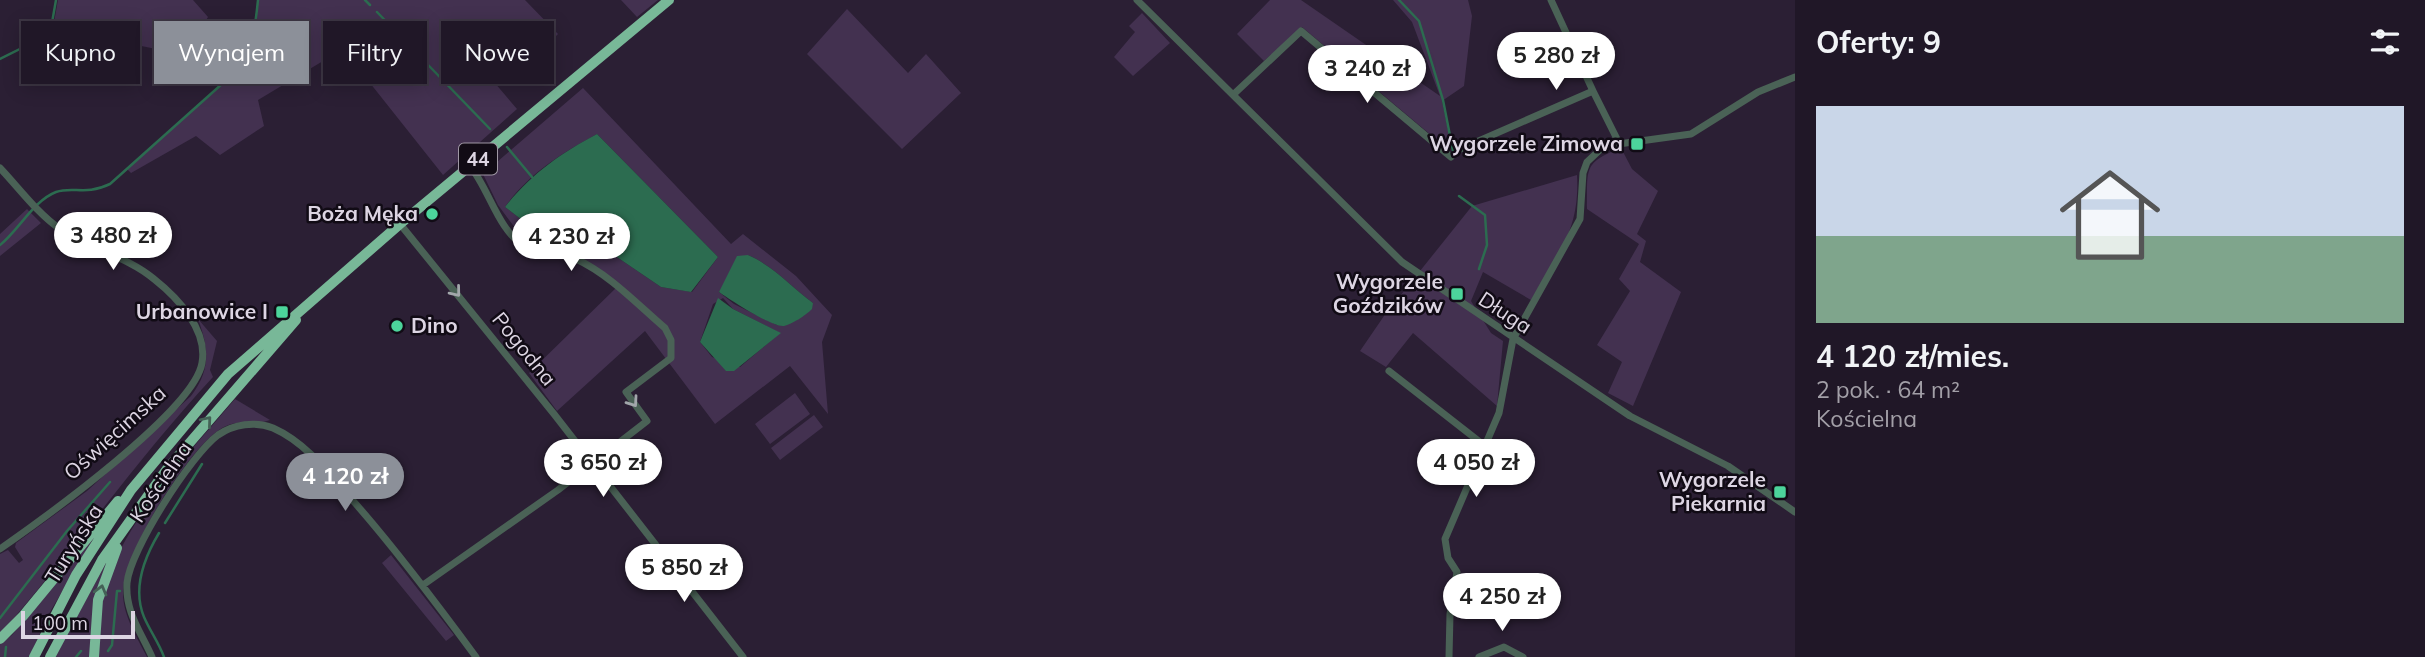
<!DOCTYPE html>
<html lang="pl">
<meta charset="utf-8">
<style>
:root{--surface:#201727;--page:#2d2433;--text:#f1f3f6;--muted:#a29fa7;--line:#3d3644;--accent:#8c9099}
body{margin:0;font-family:Mulish,sans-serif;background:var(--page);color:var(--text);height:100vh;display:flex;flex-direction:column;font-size:26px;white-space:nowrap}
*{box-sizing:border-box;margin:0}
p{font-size:23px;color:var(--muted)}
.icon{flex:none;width:38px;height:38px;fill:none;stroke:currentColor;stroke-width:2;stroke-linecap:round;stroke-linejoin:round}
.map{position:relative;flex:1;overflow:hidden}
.sheet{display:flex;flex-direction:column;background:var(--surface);width:630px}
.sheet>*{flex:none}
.top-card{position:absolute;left:21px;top:21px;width:665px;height:63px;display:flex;gap:14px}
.scale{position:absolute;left:21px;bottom:18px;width:114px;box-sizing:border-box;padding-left:7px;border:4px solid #ddd5e3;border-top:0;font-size:19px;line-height:24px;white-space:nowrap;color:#ddd5e3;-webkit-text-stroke:5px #110b15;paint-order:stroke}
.price{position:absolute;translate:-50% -60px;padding:0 16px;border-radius:24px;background:#fff;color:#222;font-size:23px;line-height:46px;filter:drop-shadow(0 2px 4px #0008)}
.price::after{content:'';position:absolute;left:50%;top:42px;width:21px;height:16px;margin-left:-10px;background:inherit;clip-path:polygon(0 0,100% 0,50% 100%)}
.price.selected{background:var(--accent);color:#fff}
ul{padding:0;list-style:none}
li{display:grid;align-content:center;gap:14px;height:371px;padding:0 21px}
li+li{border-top:2px solid var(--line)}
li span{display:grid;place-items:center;height:217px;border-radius:0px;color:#555}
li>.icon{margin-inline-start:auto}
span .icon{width:126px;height:126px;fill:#fffc;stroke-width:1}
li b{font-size:30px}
h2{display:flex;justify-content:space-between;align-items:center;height:84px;padding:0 21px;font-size:30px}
.tag{padding:0 24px;border-radius:0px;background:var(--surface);box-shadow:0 4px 18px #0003,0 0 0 2px var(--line);font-size:24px;line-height:63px}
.tag.selected{background:var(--accent);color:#fff}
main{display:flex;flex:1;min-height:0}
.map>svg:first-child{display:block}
.green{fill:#433150;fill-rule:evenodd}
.water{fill:#2c6c50}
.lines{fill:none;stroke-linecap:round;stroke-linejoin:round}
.stream{stroke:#2c6c50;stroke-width:2.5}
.minor{stroke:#4a6256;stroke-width:7}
.highway{stroke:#78b898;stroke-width:10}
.oneway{stroke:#a2a7ab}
.oneway2{stroke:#446256}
.poi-dot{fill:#4cd49b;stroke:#110b15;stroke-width:2.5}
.labels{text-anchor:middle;stroke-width:5;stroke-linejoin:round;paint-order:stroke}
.shield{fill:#110b15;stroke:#a098a5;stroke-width:2}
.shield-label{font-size:19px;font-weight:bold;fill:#ddd5e3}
.poi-label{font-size:21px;font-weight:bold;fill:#ddd5e3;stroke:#110b15;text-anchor:end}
.street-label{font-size:21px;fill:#ddd5e3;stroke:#110b15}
</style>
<main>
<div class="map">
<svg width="1795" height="657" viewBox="0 0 1795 657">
<rect width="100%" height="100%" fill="#2b1f34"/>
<path class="green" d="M58,0H193L208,17L197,35L161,50L53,28Z
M258,0H525L558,34L527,66L494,31L471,55L517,109L443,175L343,49L258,100L264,126L220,155L196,136L131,173L127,169L232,75C252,51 255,31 258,0Z
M621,0H658L637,17Z
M1270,0H1301L1440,96L1412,22L1393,0H1468L1472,16L1464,86L1442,101L1453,154L1450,140L1444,146L1302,27L1264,61L1237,34Z
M847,9L908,73L926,54L961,93L902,149L807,54Z
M1142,13L1170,43L1133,76L1114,57L1135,32L1129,26Z
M583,88L731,244L743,234L796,276L832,315L822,342L828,414L790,366L715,424L645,331L557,411L529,373L619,285L572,254L527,244L498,205L483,174ZM597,134L718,257L692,292L661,287L605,249L544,237L505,207C529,173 562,153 597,134ZM748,255C775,267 790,286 813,303L797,320L777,325L734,304L719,292ZM723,298L733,309L780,333L740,367L712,357L700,342L713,304Z
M1621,148L1632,169L1658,191L1637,234L1646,241L1640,262L1681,292L1633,406L1608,393L1622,362L1597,345L1630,291L1619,279L1639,244L1587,209C1588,169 1582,163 1621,148Z
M1577,175C1580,231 1558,253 1531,300L1483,272L1471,301L1491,333L1503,341L1497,406L1413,333L1386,367L1360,351L1384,316L1472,206Z
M27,209L41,223L0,256V234Z
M198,319L217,341L210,370L213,377C136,460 75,549 0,634V554L8,550L19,563L23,560L15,547L16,543L87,491L191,396C211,369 209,349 198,319Z
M795,393L810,414L770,444L755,424Z
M235,399L270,420C254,426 238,417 219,430C187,451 122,555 123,593C123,616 137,637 147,657H98C99,641 99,624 101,608C112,532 185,458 235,399Z
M814,415L823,427L780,460L771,448Z
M97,532L50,612L29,657H0V644L12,635Z
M391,555L454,635L446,641L382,563Z
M106,563L91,657H55Z"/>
<path class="water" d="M597,134L718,257L691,292L661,287L605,249L544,237L505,207C531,174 561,153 597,134Z
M748,255C775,267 790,286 813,303L812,309C805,316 792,324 784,326C773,328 729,299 719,292L737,256Z
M718,298L733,309L781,333L734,371H726L700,342Z"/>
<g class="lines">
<path class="stream" d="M365,0L370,5
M1399,0L1419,21L1443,100L1453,151
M377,12L490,129
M0,59L50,34L56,0
M507,147L532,177
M1459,196L1485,215L1487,245L1479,269
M0,245C19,230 33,201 56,192C74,186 85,196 110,184L232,75C252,51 255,31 258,0
M165,523L202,464
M159,533C144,558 132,588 144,617C150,631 159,643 164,657
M0,618L67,531L110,482
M108,651L112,645L117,591H120
M5,657L6,647
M76,657L81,651"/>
<path class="minor" d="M1137,0L1402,262L1630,416L1728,466L1795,512
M1551,0L1593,91
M1235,93L1301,31L1451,157
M1458,150L1593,91L1619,143
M0,168C19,188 37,213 60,229C89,249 127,256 154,279C178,298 208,330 202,363C194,411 43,519 0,549
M400,224L554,414L743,657
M1389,371L1485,446
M423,585L558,490L647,421L626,392L671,358V340L665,328C638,305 609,274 576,259C559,252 539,256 524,246C498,230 489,189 470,166
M152,657C141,632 125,612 127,583C130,550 191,455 218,435C234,424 255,421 273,428C307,443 331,476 355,503C398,552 437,604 476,657
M1449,657L1450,614L1457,572L1448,558L1445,539L1499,413L1513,339L1580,219L1583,173L1587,162L1604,146L1691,134L1758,92L1795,77
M1479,657L1504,647L1523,657"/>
<path class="highway" d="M0,639L23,616L118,501
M34,657L76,575L131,490L228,374L400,224L669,0
M50,657L102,560L167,469L296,320
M94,657L98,600L117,548"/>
</g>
<defs><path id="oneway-chevron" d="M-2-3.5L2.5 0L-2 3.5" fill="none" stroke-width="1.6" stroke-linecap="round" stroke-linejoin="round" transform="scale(1.75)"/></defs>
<g class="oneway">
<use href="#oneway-chevron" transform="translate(456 292) rotate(51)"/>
<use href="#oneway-chevron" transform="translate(633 402) rotate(55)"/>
</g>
<g class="oneway2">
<use href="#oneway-chevron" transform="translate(207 421) rotate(-50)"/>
<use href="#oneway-chevron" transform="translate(101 590) rotate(-75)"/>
</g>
<g class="poi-dot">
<rect x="1630" y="137" width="14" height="14" rx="3.5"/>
<circle cx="432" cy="214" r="7"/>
<rect x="1450" y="287" width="14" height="14" rx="3.5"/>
<rect x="275" y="305" width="14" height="14" rx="3.5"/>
<circle cx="397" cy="326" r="7"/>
<rect x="1773" y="485" width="14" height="14" rx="3.5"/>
</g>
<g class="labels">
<rect class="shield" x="459" y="143.5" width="38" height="31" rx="5"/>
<g class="shield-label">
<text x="478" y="166">44</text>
</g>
<g class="poi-label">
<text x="1623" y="151">Wygorzele Zimowa</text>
<text x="418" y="221">Boża Męka</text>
<text x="1443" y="289">Wygorzele<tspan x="1443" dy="24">Goździków</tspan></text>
<text x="268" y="319">Urbanowice I</text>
<text x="411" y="333" text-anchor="start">Dino</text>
<text x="1766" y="487">Wygorzele<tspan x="1766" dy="24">Piekarnia</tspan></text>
</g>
<g class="street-label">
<text transform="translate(1505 313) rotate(33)" y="7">Długa</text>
<text transform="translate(524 349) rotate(51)" y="7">Pogodna</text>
<text transform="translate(115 433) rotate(-42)" y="7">Oświęcimska</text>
<text transform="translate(161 482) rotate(-56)" y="7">Kościelna</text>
<text transform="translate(74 544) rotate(-58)" y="7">Turyńska</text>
</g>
</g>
</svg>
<div class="scale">100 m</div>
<b class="price" style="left:1556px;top:92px">5 280 zł</b>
<b class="price" style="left:1367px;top:105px">3 240 zł</b>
<b class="price" style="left:113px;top:272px">3 480 zł</b>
<b class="price" style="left:571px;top:273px">4 230 zł</b>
<b class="price" style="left:603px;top:499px">3 650 zł</b>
<b class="price" style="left:1476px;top:499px">4 050 zł</b>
<b class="price selected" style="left:345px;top:513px">4 120 zł</b>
<b class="price" style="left:684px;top:604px">5 850 zł</b>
<b class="price" style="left:1502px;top:633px">4 250 zł</b>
<div class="top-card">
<a class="tag">Kupno</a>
<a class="tag selected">Wynajem</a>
<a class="tag">Filtry</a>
<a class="tag">Nowe</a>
</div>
</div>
<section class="sheet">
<h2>Oferty: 9<svg class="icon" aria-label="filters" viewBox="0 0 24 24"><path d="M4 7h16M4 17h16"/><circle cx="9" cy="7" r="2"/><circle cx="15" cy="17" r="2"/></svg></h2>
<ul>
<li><span style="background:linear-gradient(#c9d6e8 60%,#7fa58c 0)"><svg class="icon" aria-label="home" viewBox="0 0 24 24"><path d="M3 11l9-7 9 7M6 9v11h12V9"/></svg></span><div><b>4 120 zł/mies.</b><p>2 pok. · 64 m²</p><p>Kościelna</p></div></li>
</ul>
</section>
</main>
